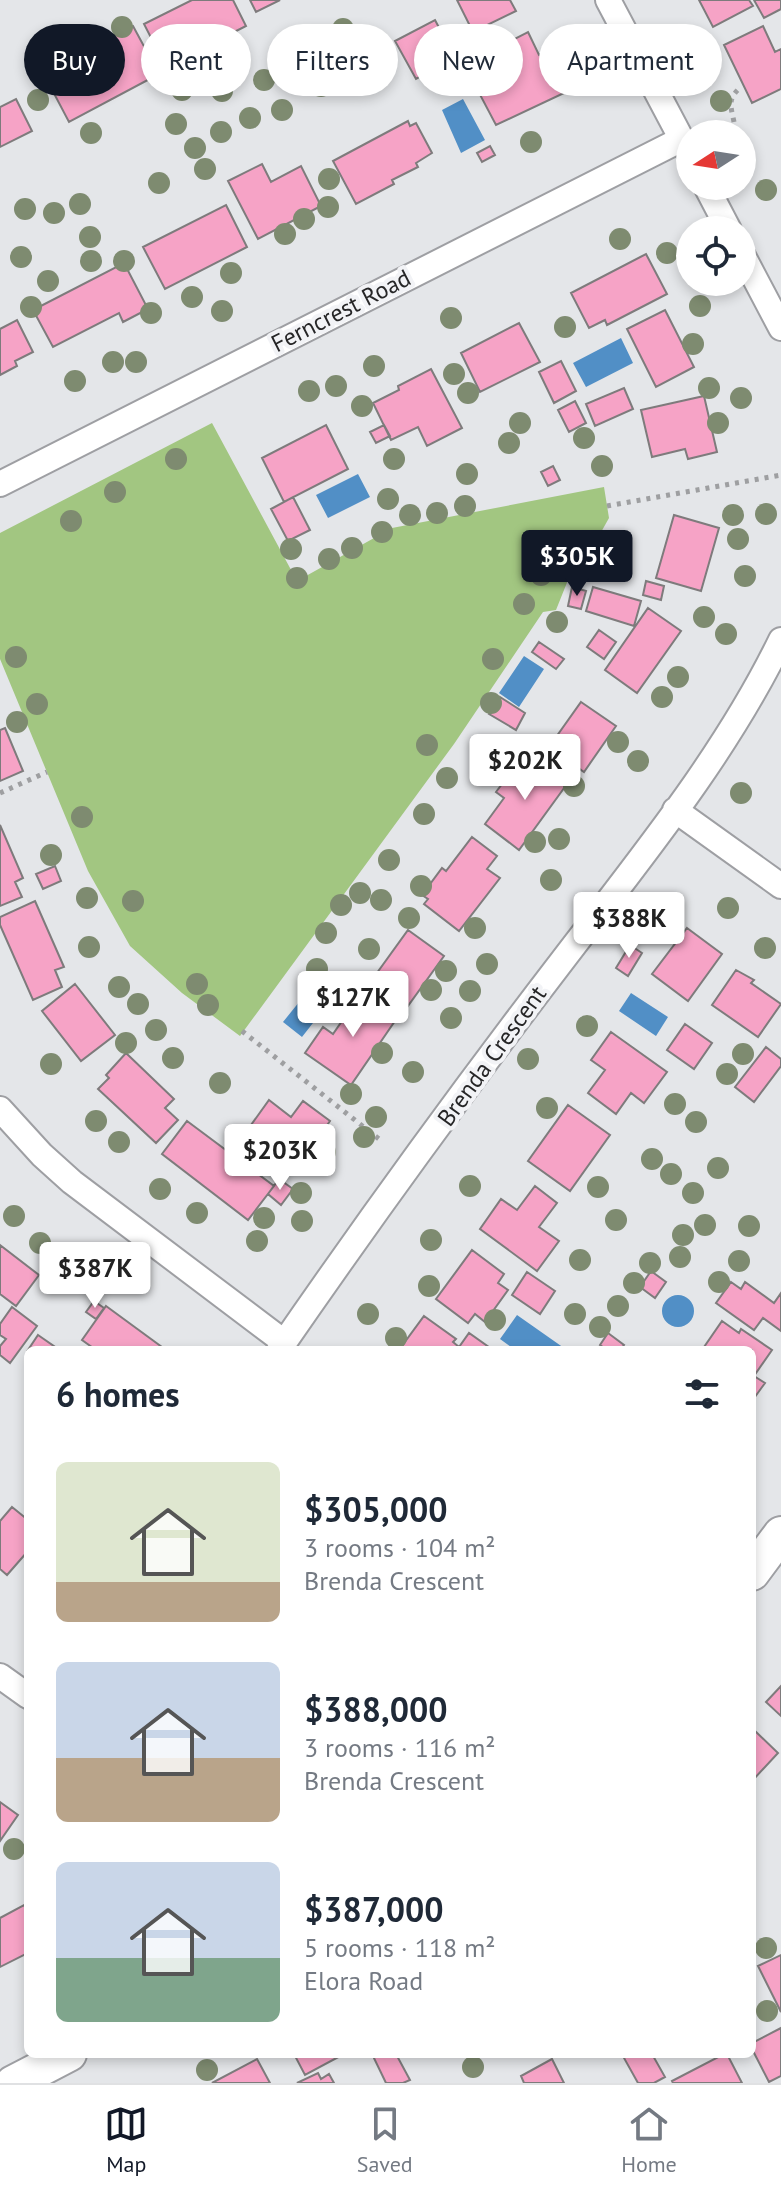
<!DOCTYPE html>
<meta charset="utf-8">
<style>
:root{--surface:#fff;--page:#f6f6f7;--text:#1f2937;--muted:#747a83;--line:#e0e1e3;--accent:#111827}
body{margin:0;font-family:"PT Sans",sans-serif;background:var(--page);color:var(--text);height:100vh;display:flex;flex-direction:column;font-size:30px;white-space:nowrap}
*{box-sizing:border-box;margin:0}
p{font-size:26px;color:var(--muted)}
.icon{flex:none;width:44px;height:44px;fill:none;stroke:currentColor;stroke-width:2;stroke-linecap:round;stroke-linejoin:round}
.map{position:relative;flex:1;overflow:hidden}
.panel{position:absolute;left:24px;top:1346px;width:732px;height:712px;display:flex;flex-direction:column;background:var(--surface);border-radius:12px;box-shadow:0 4px 12px #0003}
.panel>*{flex:none}
.top-card{position:absolute;left:24px;top:24px;width:734px;height:72px;display:flex;gap:16px}
.needle{width:52px;rotate:258deg}
.buttons{position:absolute;left:676px;top:120px;display:grid;gap:16px}
.buttons a{display:grid;place-items:center;width:80px;height:80px;border-radius:50%;background:var(--surface);box-shadow:0 4px 12px #0003;font-size:40px}
.price{position:absolute;translate:-50% -68px;padding:0 18px;border-radius:8px;background:#fff;color:#222;font-size:26px;line-height:52px;filter:drop-shadow(0 2px 4px #0008)}
.price::after{content:'';position:absolute;left:50%;top:48px;width:24px;height:18px;margin-left:-12px;background:inherit;clip-path:polygon(0 0,100% 0,50% 100%)}
.price.selected{background:var(--accent);color:#fff}
ul{padding:0;list-style:none}
li{display:flex;align-items:center;gap:24px;height:200px;padding:0 32px}
li span{display:grid;place-items:center;flex:none;width:224px;height:160px;border-radius:12px;color:#555}
li>.icon{margin-inline-start:auto}
span .icon{width:96px;height:96px;fill:#fffc;stroke-width:1}
li b{font-size:34px}
h2{display:flex;justify-content:space-between;align-items:center;height:96px;padding:0 32px;font-size:34px}
.tag{padding:0 28px;border-radius:36px;background:var(--surface);box-shadow:0 4px 12px #0003;font-size:28px;line-height:72px}
.tag.selected{background:var(--accent);color:#fff}
.dock{display:flex;justify-content:space-around;align-items:center;height:112px;border-top:2px solid var(--line);background:var(--surface);font-size:22px;color:var(--muted)}
.dock a{display:grid;justify-items:center;gap:4px}
.dock .selected{color:var(--accent)}
.map>svg:first-child{display:block}
.green{fill:#a2c681}
.water{fill:#518fc6}
.building{fill:#f6a3c6;stroke:#7e7b7c;stroke-width:2}
.lines{fill:none;stroke-linecap:round;stroke-linejoin:round}
.minor-casing{stroke:#9e9fa3;stroke-width:28}
.secondary-casing{stroke:#9e9fa3;stroke-width:38}
.path{stroke:#9e9fa1;stroke-width:5;stroke-dasharray:4 6;stroke-linecap:butt}
.minor{stroke:#fff;stroke-width:24}
.secondary{stroke:#fff;stroke-width:34}
.tree{fill:#7e8b70}
.labels{text-anchor:middle;stroke-width:8;stroke-linejoin:round;paint-order:stroke}
.street-label{font-size:24px;fill:#262627;stroke:#f2f3f6}
</style>
<div class="map">
<svg width="781" height="2083" viewBox="0 0 781 2083">
<rect width="100%" height="100%" fill="#e4e6e9"/>
<path class="green" d="M212,423L297,581L392,528L604,487L609,518L591,550L583,577L570,575L556,610L543,612L454,744L240,1036L182,993L130,946L88,871L0,659V533Z"/>
<path class="water" d="M463,99L485,140L461,153L442,110Z
M621,338L633,363L586,387L573,363Z
M358,474L370,497L328,518L316,495Z
M524,656L544,669L519,707L499,693Z
M312,986L331,1000L302,1037L283,1022Z
M631,993L668,1017L656,1036L619,1011Z
M662 1311a16 16 0 1 1 32 0a16 16 0 1 1-32 0Z
M517,1315L564,1348L563,1350H515L500,1339Z"/>
<path class="building" d="M192,0H233L246,26L166,67L144,24Z
M250,0H280L256,12Z
M457,0H510L516,11L473,32Z
M699,0H749L753,6L713,27Z
M754,0H781V9L764,18Z
M435,20L455,58L416,79L395,41Z
M133,26L159,74L69,122L49,84L105,54L99,44Z
M763,26L775,52L781,49V89L752,103L724,45Z
M528,32L539,55L543,53L564,93L496,125L477,89L508,71L497,48Z
M466,72L473,84L457,92L450,80Z
M16,99L32,131L0,147V107Z
M408,121L410,126L416,123L432,153L416,163L418,167L392,180L394,184L356,204L333,161Z
M490,146L495,155L482,162L477,153Z
M262,164L271,182L301,166L321,206L258,239L228,181Z
M226,205L247,247L165,289L143,247Z
M646,254L667,294L607,325L605,320L589,328L571,293Z
M124,263L148,309L123,322L119,313L53,347L33,310Z
M665,310L694,367L656,387L627,329Z
M17,320L33,352L15,361L17,366L0,375V329Z
M519,323L540,362L480,392L461,353Z
M561,361L576,391L554,403L539,372Z
M431,369L462,428L427,446L418,427L391,440L373,403L399,390L398,386Z
M624,388L633,409L595,426L586,404Z
M704,396L717,452L688,459L685,449L652,457L641,410Z
M575,401L586,423L569,432L558,410Z
M326,425L348,469L284,502L262,458Z
M384,425L390,436L376,443L370,432Z
M553,466L560,480L548,486L541,472Z
M293,497L310,530L288,541L271,509Z
M674,515L719,528L701,591L656,578Z
M595,561L606,566L599,579L589,574Z
M646,581L664,586L661,600L643,595Z
M572,587L586,591L581,609L568,606Z
M593,587L641,601L634,626L586,611Z
M648,608L681,631L637,693L605,670Z
M599,630L616,642L604,659L587,647Z
M539,642L564,659L556,669L532,652Z
M500,697L525,713L516,730L489,714Z
M581,702L616,726L584,772L549,747Z
M5,728L23,771L0,781V730Z
M532,758L567,784L519,850L485,824L504,798L496,792L515,767L522,772Z
M0,825L23,878L15,882L22,897L0,906Z
M472,837L497,856L487,869L500,878L459,931L424,904L428,899L422,895L442,868L446,871Z
M55,866L61,881L43,889L36,874Z
M35,901L64,967L55,970L62,987L33,1000L0,925V917Z
M687,928L722,954L688,1001L652,974Z
M408,930L444,956L405,1010L369,984Z
M630,945L642,953L628,976L616,968Z
M736,970L754,980L751,983L781,1004L758,1037L712,1005Z
M75,984L115,1035L81,1061L42,1011Z
M364,989L372,995L369,998L397,1018L351,1085L305,1053L323,1027L333,1034Z
M685,1024L712,1043L694,1069L667,1050Z
M611,1032L667,1072L644,1103L631,1093L616,1114L588,1093L605,1070L591,1060Z
M766,1047L781,1059V1066L754,1102L735,1087Z
M126,1053L174,1099L165,1108L178,1120L156,1143L98,1089L109,1078L106,1075Z
M269,1100L291,1117L303,1101L330,1121L296,1168L246,1132Z
M568,1105L610,1135L570,1191L528,1161Z
M187,1121L274,1186L248,1220L162,1154Z
M279,1179L293,1189L281,1205L268,1194Z
M535,1186L557,1203L539,1227L559,1241L537,1271L480,1229L501,1199L517,1210Z
M0,1245L39,1275L16,1306L0,1294Z
M472,1250L504,1274L498,1283L508,1290L485,1322L475,1314L468,1323L436,1299Z
M651,1271L666,1282L655,1298L640,1287Z
M527,1272L555,1291L540,1314L512,1295Z
M731,1282L741,1289L745,1282L774,1303L781,1293V1331L763,1318L754,1330L716,1303Z
M94,1301L104,1308L96,1319L86,1312Z
M106,1306L166,1350H96L82,1340Z
M12,1307L37,1326L10,1363L0,1355V1346L6,1339L0,1335V1324Z
M424,1316L456,1339L453,1342L459,1347L469,1333L493,1350H399Z
M722,1321L739,1333L741,1329L772,1350L754,1376L765,1383L752,1401V1350H702Z
M608,1333L624,1345L620,1350H607L600,1345Z
M38,1335L58,1349L57,1350H28Z
M12,1507L28,1520V1551L7,1575L0,1569V1521Z
M781,1686V1716L766,1702Z
M752,1728L778,1753L752,1781Z
M0,1802L18,1815L0,1841Z
M24,1905L28,1913V1953L0,1967V1918Z
M781,1955V2012L758,1966Z
M781,2028V2076L769,2082L752,2049V2043Z
M294,2054H344L305,2075Z
M372,2054H396L410,2080L403,2083H386Z
M631,2054H652L665,2077L654,2083H638L624,2058Z
M724,2054H727L742,2083H673L672,2081Z
M257,2059L270,2083H212Z
M552,2059L564,2083H524L521,2076Z
M318,2073L321,2079L329,2074L334,2083H297Z"/>
<g class="lines">
<g class="minor-casing">
<path id="minor" d="M608,0L690,155
M706,186L729,230
M742,254L781,328
M0,484L682,139
M675,810L781,886
M0,1109L42,1155L72,1182L284,1342
M279,1350C368,1221 461,1093 556,969C635,865 724,758 781,640
M0,1676L28,1696"/>
</g>
<g class="secondary-casing">
<path id="secondary" d="M752,1573L781,1534
M13,2083L69,2054"/>
</g>
<path class="path" d="M734,122C731,107 727,99 740,88
M607,506L781,475
M0,793L47,772
M242,1031L379,1139"/>
<use href="#minor" class="minor"/>
<use href="#secondary" class="secondary"/>
</g>
<g class="tree">
<circle cx="122" cy="27" r="11"/>
<circle cx="343" cy="29" r="11"/>
<circle cx="576" cy="49" r="11"/>
<circle cx="359" cy="61" r="11"/>
<circle cx="709" cy="63" r="11"/>
<circle cx="70" cy="64" r="11"/>
<circle cx="299" cy="67" r="11"/>
<circle cx="264" cy="80" r="11"/>
<circle cx="321" cy="86" r="11"/>
<circle cx="182" cy="90" r="11"/>
<circle cx="222" cy="91" r="11"/>
<circle cx="38" cy="100" r="11"/>
<circle cx="721" cy="101" r="11"/>
<circle cx="282" cy="110" r="11"/>
<circle cx="250" cy="118" r="11"/>
<circle cx="176" cy="124" r="11"/>
<circle cx="221" cy="132" r="11"/>
<circle cx="91" cy="133" r="11"/>
<circle cx="531" cy="142" r="11"/>
<circle cx="195" cy="148" r="11"/>
<circle cx="205" cy="169" r="11"/>
<circle cx="329" cy="179" r="11"/>
<circle cx="159" cy="183" r="11"/>
<circle cx="766" cy="190" r="11"/>
<circle cx="80" cy="204" r="11"/>
<circle cx="328" cy="207" r="11"/>
<circle cx="25" cy="209" r="11"/>
<circle cx="54" cy="213" r="11"/>
<circle cx="304" cy="219" r="11"/>
<circle cx="285" cy="234" r="11"/>
<circle cx="90" cy="237" r="11"/>
<circle cx="620" cy="239" r="11"/>
<circle cx="667" cy="253" r="11"/>
<circle cx="21" cy="257" r="11"/>
<circle cx="91" cy="261" r="11"/>
<circle cx="124" cy="261" r="11"/>
<circle cx="231" cy="273" r="11"/>
<circle cx="48" cy="281" r="11"/>
<circle cx="192" cy="297" r="11"/>
<circle cx="700" cy="306" r="11"/>
<circle cx="31" cy="307" r="11"/>
<circle cx="222" cy="311" r="11"/>
<circle cx="151" cy="313" r="11"/>
<circle cx="451" cy="318" r="11"/>
<circle cx="565" cy="327" r="11"/>
<circle cx="693" cy="344" r="11"/>
<circle cx="113" cy="362" r="11"/>
<circle cx="136" cy="362" r="11"/>
<circle cx="374" cy="366" r="11"/>
<circle cx="454" cy="374" r="11"/>
<circle cx="75" cy="381" r="11"/>
<circle cx="336" cy="386" r="11"/>
<circle cx="709" cy="388" r="11"/>
<circle cx="309" cy="391" r="11"/>
<circle cx="468" cy="393" r="11"/>
<circle cx="741" cy="398" r="11"/>
<circle cx="362" cy="406" r="11"/>
<circle cx="520" cy="423" r="11"/>
<circle cx="718" cy="423" r="11"/>
<circle cx="584" cy="438" r="11"/>
<circle cx="509" cy="443" r="11"/>
<circle cx="176" cy="459" r="11"/>
<circle cx="394" cy="459" r="11"/>
<circle cx="602" cy="466" r="11"/>
<circle cx="467" cy="474" r="11"/>
<circle cx="115" cy="492" r="11"/>
<circle cx="388" cy="499" r="11"/>
<circle cx="465" cy="506" r="11"/>
<circle cx="437" cy="513" r="11"/>
<circle cx="766" cy="514" r="11"/>
<circle cx="410" cy="515" r="11"/>
<circle cx="733" cy="515" r="11"/>
<circle cx="71" cy="521" r="11"/>
<circle cx="382" cy="532" r="11"/>
<circle cx="738" cy="539" r="11"/>
<circle cx="352" cy="548" r="11"/>
<circle cx="291" cy="549" r="11"/>
<circle cx="329" cy="559" r="11"/>
<circle cx="569" cy="562" r="11"/>
<circle cx="541" cy="575" r="11"/>
<circle cx="745" cy="576" r="11"/>
<circle cx="297" cy="578" r="11"/>
<circle cx="524" cy="604" r="11"/>
<circle cx="704" cy="617" r="11"/>
<circle cx="557" cy="622" r="11"/>
<circle cx="726" cy="634" r="11"/>
<circle cx="16" cy="657" r="11"/>
<circle cx="493" cy="659" r="11"/>
<circle cx="678" cy="677" r="11"/>
<circle cx="662" cy="697" r="11"/>
<circle cx="491" cy="703" r="11"/>
<circle cx="37" cy="704" r="11"/>
<circle cx="17" cy="722" r="11"/>
<circle cx="618" cy="742" r="11"/>
<circle cx="427" cy="745" r="11"/>
<circle cx="509" cy="755" r="11"/>
<circle cx="638" cy="761" r="11"/>
<circle cx="447" cy="778" r="11"/>
<circle cx="574" cy="786" r="11"/>
<circle cx="741" cy="793" r="11"/>
<circle cx="424" cy="814" r="11"/>
<circle cx="82" cy="817" r="11"/>
<circle cx="559" cy="839" r="11"/>
<circle cx="535" cy="842" r="11"/>
<circle cx="51" cy="855" r="11"/>
<circle cx="389" cy="860" r="11"/>
<circle cx="551" cy="880" r="11"/>
<circle cx="421" cy="886" r="11"/>
<circle cx="360" cy="893" r="11"/>
<circle cx="87" cy="898" r="11"/>
<circle cx="381" cy="900" r="11"/>
<circle cx="133" cy="901" r="11"/>
<circle cx="341" cy="905" r="11"/>
<circle cx="669" cy="907" r="11"/>
<circle cx="728" cy="908" r="11"/>
<circle cx="409" cy="918" r="11"/>
<circle cx="475" cy="928" r="11"/>
<circle cx="326" cy="933" r="11"/>
<circle cx="89" cy="947" r="11"/>
<circle cx="765" cy="948" r="11"/>
<circle cx="369" cy="949" r="11"/>
<circle cx="487" cy="964" r="11"/>
<circle cx="317" cy="969" r="11"/>
<circle cx="446" cy="971" r="11"/>
<circle cx="197" cy="984" r="11"/>
<circle cx="119" cy="987" r="11"/>
<circle cx="431" cy="990" r="11"/>
<circle cx="470" cy="991" r="11"/>
<circle cx="138" cy="1004" r="11"/>
<circle cx="208" cy="1005" r="11"/>
<circle cx="451" cy="1018" r="11"/>
<circle cx="587" cy="1026" r="11"/>
<circle cx="156" cy="1030" r="11"/>
<circle cx="126" cy="1043" r="11"/>
<circle cx="382" cy="1053" r="11"/>
<circle cx="743" cy="1054" r="11"/>
<circle cx="173" cy="1058" r="11"/>
<circle cx="528" cy="1059" r="11"/>
<circle cx="51" cy="1064" r="11"/>
<circle cx="413" cy="1072" r="11"/>
<circle cx="727" cy="1074" r="11"/>
<circle cx="220" cy="1083" r="11"/>
<circle cx="351" cy="1094" r="11"/>
<circle cx="675" cy="1104" r="11"/>
<circle cx="547" cy="1108" r="11"/>
<circle cx="376" cy="1117" r="11"/>
<circle cx="96" cy="1121" r="11"/>
<circle cx="696" cy="1122" r="11"/>
<circle cx="364" cy="1137" r="11"/>
<circle cx="119" cy="1142" r="11"/>
<circle cx="325" cy="1152" r="11"/>
<circle cx="652" cy="1159" r="11"/>
<circle cx="718" cy="1168" r="11"/>
<circle cx="671" cy="1174" r="11"/>
<circle cx="470" cy="1186" r="11"/>
<circle cx="598" cy="1187" r="11"/>
<circle cx="160" cy="1189" r="11"/>
<circle cx="301" cy="1193" r="11"/>
<circle cx="693" cy="1193" r="11"/>
<circle cx="197" cy="1213" r="11"/>
<circle cx="14" cy="1216" r="11"/>
<circle cx="264" cy="1218" r="11"/>
<circle cx="616" cy="1220" r="11"/>
<circle cx="302" cy="1221" r="11"/>
<circle cx="705" cy="1225" r="11"/>
<circle cx="749" cy="1226" r="11"/>
<circle cx="683" cy="1235" r="11"/>
<circle cx="431" cy="1240" r="11"/>
<circle cx="257" cy="1241" r="11"/>
<circle cx="40" cy="1243" r="11"/>
<circle cx="87" cy="1254" r="11"/>
<circle cx="680" cy="1257" r="11"/>
<circle cx="580" cy="1260" r="11"/>
<circle cx="739" cy="1261" r="11"/>
<circle cx="650" cy="1263" r="11"/>
<circle cx="72" cy="1279" r="11"/>
<circle cx="719" cy="1282" r="11"/>
<circle cx="634" cy="1283" r="11"/>
<circle cx="429" cy="1286" r="11"/>
<circle cx="618" cy="1306" r="11"/>
<circle cx="368" cy="1314" r="11"/>
<circle cx="575" cy="1314" r="11"/>
<circle cx="495" cy="1320" r="11"/>
<circle cx="600" cy="1327" r="11"/>
<circle cx="396" cy="1338" r="11"/>
<circle cx="14" cy="1849" r="11"/>
<circle cx="766" cy="1948" r="11"/>
<circle cx="767" cy="2011" r="11"/>
<circle cx="473" cy="2067" r="11"/>
<circle cx="207" cy="2070" r="11"/>
</g>
<g class="labels">
<g class="street-label">
<text transform="translate(341 311) rotate(-27)" y="8">Ferncrest Road</text>
<text transform="translate(492 1056) rotate(-54)" y="8">Brenda Crescent</text>
</g>
</g>
</svg>
<div class="buttons">
<a><svg class="needle" viewBox="-14 -14 28 28"><path d="M0-13l5 13h-10z" fill="#e53935"/><path d="M0 13l5-13h-10z" fill="#747a83"/></svg></a>
<a><svg class="icon" aria-label="locate" viewBox="0 0 24 24"><circle cx="12" cy="12" r="6"/><path d="M12 2v4M12 18v4M2 12h4M18 12h4"/></svg></a>
</div>
<b class="price selected" style="left:577px;top:598px">$305K</b>
<b class="price" style="left:525px;top:802px">$202K</b>
<b class="price" style="left:629px;top:960px">$388K</b>
<b class="price" style="left:353px;top:1039px">$127K</b>
<b class="price" style="left:280px;top:1192px">$203K</b>
<b class="price" style="left:95px;top:1310px">$387K</b>
<div class="top-card">
<a class="tag selected">Buy</a>
<a class="tag">Rent</a>
<a class="tag">Filters</a>
<a class="tag">New</a>
<a class="tag">Apartment</a>
</div>
<section class="panel">
<h2>6 homes<svg class="icon" aria-label="filters" viewBox="0 0 24 24"><path d="M4 7h16M4 17h16"/><circle cx="9" cy="7" r="2"/><circle cx="15" cy="17" r="2"/></svg></h2>
<ul>
<li><span style="background:linear-gradient(#dfe7d0 75%,#b9a48a 0)"><svg class="icon" aria-label="home" viewBox="0 0 24 24"><path d="M3 11l9-7 9 7M6 9v11h12V9"/></svg></span><div><b>$305,000</b><p>3 rooms · 104 m²</p><p>Brenda Crescent</p></div></li>
<li><span style="background:linear-gradient(#c9d6e8 60%,#b9a48a 0)"><svg class="icon" aria-label="home" viewBox="0 0 24 24"><path d="M3 11l9-7 9 7M6 9v11h12V9"/></svg></span><div><b>$388,000</b><p>3 rooms · 116 m²</p><p>Brenda Crescent</p></div></li>
<li><span style="background:linear-gradient(#c9d6e8 60%,#7fa58c 0)"><svg class="icon" aria-label="home" viewBox="0 0 24 24"><path d="M3 11l9-7 9 7M6 9v11h12V9"/></svg></span><div><b>$387,000</b><p>5 rooms · 118 m²</p><p>Elora Road</p></div></li>
</ul>
</section>
</div>
<nav class="dock">
<a class="selected"><svg class="icon" aria-label="map" viewBox="0 0 24 24"><path d="M3 6l6-2 6 2 6-2v14l-6 2-6-2-6 2zM9 4v14M15 6v14"/></svg>Map</a>
<a><svg class="icon" aria-label="saved" viewBox="0 0 24 24"><path d="M7 4h10v16l-5-4-5 4z"/></svg>Saved</a>
<a><svg class="icon" aria-label="home" viewBox="0 0 24 24"><path d="M3 11l9-7 9 7M6 9v11h12V9"/></svg>Home</a>
</nav>
